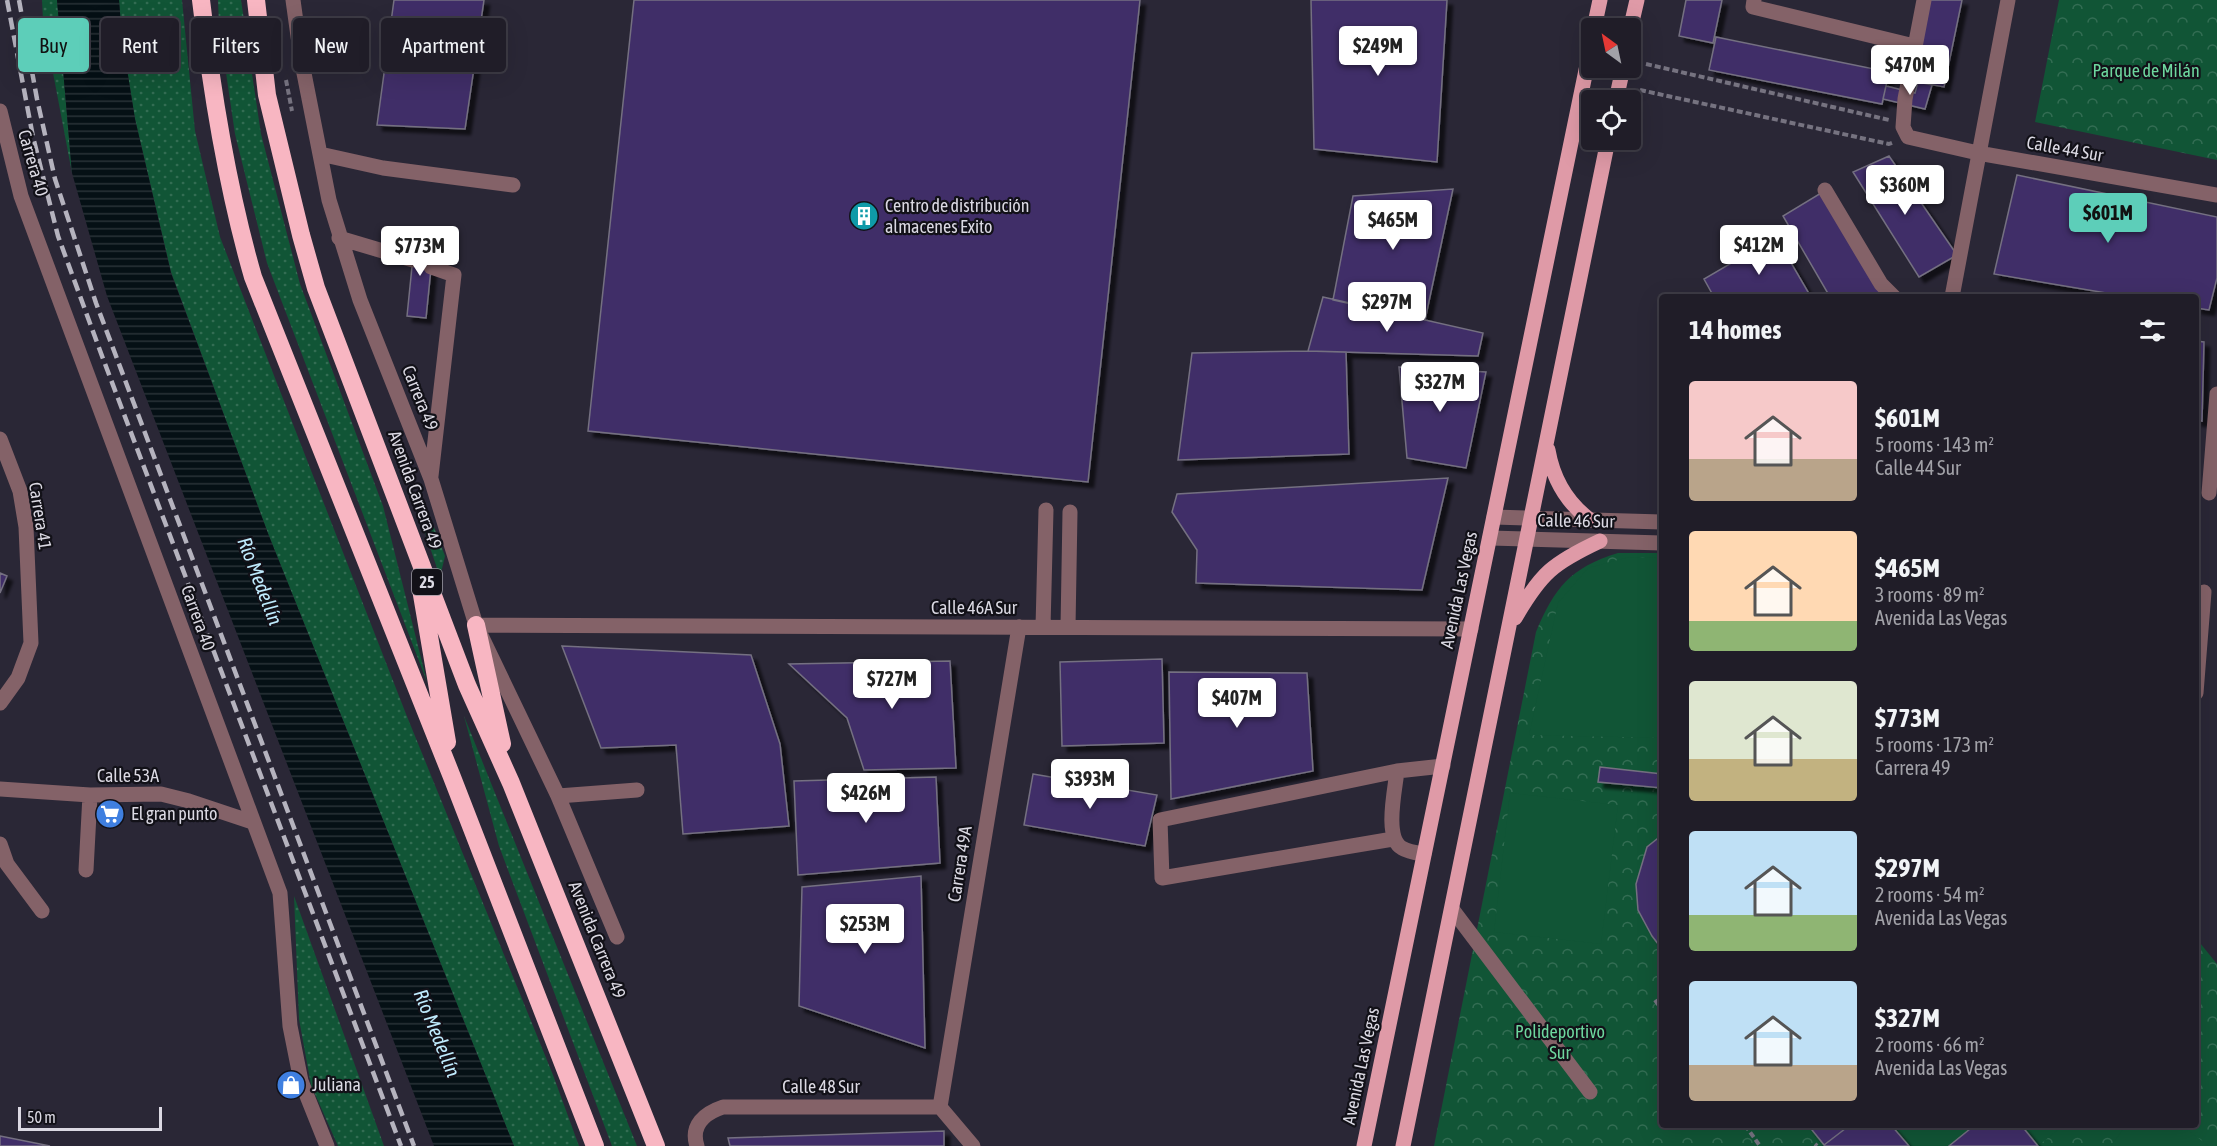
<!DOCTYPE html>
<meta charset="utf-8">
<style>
:root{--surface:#201d28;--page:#2d2a34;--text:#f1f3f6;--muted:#a2a2a8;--line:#3d3b45;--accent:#5dceb9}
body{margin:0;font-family:"Asap Condensed",sans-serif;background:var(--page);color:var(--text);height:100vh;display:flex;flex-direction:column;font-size:22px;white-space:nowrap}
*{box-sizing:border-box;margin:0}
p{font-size:20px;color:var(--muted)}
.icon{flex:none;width:33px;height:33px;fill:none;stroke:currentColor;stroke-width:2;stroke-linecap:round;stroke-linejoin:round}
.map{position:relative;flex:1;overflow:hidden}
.details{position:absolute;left:1659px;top:294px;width:540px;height:834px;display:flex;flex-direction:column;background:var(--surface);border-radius:6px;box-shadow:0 6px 24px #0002,0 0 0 2px var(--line)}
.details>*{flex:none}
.guide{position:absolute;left:18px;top:18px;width:570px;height:54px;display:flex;gap:12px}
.needle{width:39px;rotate:327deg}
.tools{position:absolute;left:1581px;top:18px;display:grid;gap:12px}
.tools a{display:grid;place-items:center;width:60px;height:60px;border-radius:6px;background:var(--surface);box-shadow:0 6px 24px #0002,0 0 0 2px var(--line);font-size:30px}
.scale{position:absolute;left:18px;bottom:15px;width:144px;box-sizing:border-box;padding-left:6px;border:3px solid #dbd9e3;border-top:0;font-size:16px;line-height:21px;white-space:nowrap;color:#dbd9e3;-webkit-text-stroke:4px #121118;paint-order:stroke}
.price{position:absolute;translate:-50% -51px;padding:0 14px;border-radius:6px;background:#fff;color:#222;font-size:20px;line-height:39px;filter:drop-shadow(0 2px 3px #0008)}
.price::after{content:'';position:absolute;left:50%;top:36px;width:18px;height:14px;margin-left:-9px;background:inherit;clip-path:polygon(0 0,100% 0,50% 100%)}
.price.current{background:var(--accent);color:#111}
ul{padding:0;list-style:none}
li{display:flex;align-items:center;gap:18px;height:150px;padding:0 30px}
li span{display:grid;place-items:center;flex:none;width:168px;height:120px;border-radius:6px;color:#555}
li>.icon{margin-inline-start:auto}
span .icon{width:72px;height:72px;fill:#fffc;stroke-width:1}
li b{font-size:26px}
h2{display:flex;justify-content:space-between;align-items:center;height:72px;padding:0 30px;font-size:26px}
.pill{padding:0 21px;border-radius:6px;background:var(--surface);box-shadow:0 6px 24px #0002,0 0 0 2px var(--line);font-size:21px;line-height:54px}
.pill.current{background:var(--accent);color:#111}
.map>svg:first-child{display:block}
.grass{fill:url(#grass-dots)}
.park{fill:url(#park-crowns)}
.pitch{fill:#115536}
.water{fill:url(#water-rules)}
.building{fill:#402e68;stroke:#747081;stroke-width:1.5;filter:url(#shadow)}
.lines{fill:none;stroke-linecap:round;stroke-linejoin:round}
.path{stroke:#767380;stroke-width:4;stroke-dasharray:6 3;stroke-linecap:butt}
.minor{stroke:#846268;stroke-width:15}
.major{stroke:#df9aa7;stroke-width:15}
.highway{stroke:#f8b6c2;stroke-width:18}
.rail{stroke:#b5b3be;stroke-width:4.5;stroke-dasharray:12 6;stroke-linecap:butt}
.labels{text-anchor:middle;stroke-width:4.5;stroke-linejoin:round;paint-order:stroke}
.shield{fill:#121118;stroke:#9f9da6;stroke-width:1.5}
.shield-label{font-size:16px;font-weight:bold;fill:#dbd9e3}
.park-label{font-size:18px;fill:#6dd79e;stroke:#121118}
.street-label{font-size:18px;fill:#dbd9e3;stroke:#121118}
.poi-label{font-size:18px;fill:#dbd9e3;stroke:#121118;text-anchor:start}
.water-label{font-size:20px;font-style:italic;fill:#bfebfd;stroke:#121118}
</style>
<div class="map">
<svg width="2217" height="1146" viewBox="0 0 2217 1146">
<defs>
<pattern id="grass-dots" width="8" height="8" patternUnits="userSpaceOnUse" patternTransform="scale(1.5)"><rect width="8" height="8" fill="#115536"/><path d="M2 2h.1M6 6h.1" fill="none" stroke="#336d53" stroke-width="1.8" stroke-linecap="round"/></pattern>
<pattern id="park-crowns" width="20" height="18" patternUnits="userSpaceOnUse" patternTransform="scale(1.5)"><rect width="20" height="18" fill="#115536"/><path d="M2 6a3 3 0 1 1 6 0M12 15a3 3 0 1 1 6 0" fill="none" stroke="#336d53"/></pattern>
<pattern id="water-rules" width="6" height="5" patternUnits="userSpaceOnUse" patternTransform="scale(1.5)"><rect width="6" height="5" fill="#051015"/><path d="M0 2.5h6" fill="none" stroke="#293237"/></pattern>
<filter id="shadow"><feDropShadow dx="5.5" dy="5.5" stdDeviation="1.5" flood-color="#0009"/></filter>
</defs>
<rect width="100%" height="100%" fill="#2a2736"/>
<path class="grass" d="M42,0H57L72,173L43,20Z
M119,0H182L195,131L220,237L406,714L553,1075L579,1146H514L269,536L171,272L135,119L122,38Z
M218,0H241L261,134L300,284L383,506L427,682L267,263L235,134L219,25Z
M420,518L432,522L445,556L440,577Z
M464,716L637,1146H612L499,846Z
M294,896L384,1146H338L311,1085L299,1019Z"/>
<path class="park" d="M2059,0H2217V160L2035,122Z
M1618,553H1662V1125H2196V938L2217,964V1146H1434L1536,632C1555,587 1570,568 1618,553Z"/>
<path class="pitch" d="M1629,557L1662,558V738L1529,735L1558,603L1588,568Z
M1510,793L1618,805L1601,944L1494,932Z
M1808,1125H2064L2038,1146H1825Z
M2126,1125H2181L2209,1146H2111Z"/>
<path class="water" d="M57,0H119L122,38L135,119L171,273L269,536L514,1146H434L107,296L72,173Z"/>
<path class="building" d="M394,0H484L465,129L377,125Z
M634,0H1140L1088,482L588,431Z
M1311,0H1447L1437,162L1314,149Z
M1686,0H1722L1713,43L1679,36Z
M1929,0H1962L1944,87L1912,81Z
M1716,37L1889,72L1882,104L1709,70Z
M1918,82L1932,85L1925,109L1883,99L1886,86L1915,93Z
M1889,156L1957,255L1919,277L1853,172Z
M2017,175L2217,217V278L2209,310L2196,308V297H2130L1994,274Z
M1453,189L1425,320L1333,300L1353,196Z
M1821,193L1886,297H1830L1783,216Z
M415,237L434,239L426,318L407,316Z
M1776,237L1811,297H1714L1704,279Z
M1323,297L1483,333L1478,356L1308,351Z
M2196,341L2204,342L2202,421L2196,420Z
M1308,351L1346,352L1349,454L1178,460L1192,353Z
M1399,367L1486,372L1466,468L1407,458Z
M1448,478L1422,590L1196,583L1197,550L1172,512L1177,494Z
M0,573L7,576L0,593Z
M562,646L751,655L780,744L789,826L683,834L676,745L601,748Z
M1162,659L1164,743L1062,746L1060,662Z
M950,661L956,768L864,770L847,718L789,664Z
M1169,672L1307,673L1313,771L1171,799Z
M1600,767L1662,774V788L1598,782Z
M1033,774L1157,795L1145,846L1024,825Z
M936,777L940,863L798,875L794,781Z
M1662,835V949L1652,936L1638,910L1636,884L1647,847Z
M921,876L925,1048L799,1006L802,887Z
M1808,1125H1891L1909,1146H1825Z
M1808,1125H1850L1824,1145Z
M1975,1125H2021L2038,1146H1949Z
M944,1131V1146H730L728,1138Z
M0,1136L50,1146H0Z"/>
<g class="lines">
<path class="path" d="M1646,64L1889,120
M286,80L292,111
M1640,90L1889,144L1894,142
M1655,1000L1662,1010
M1745,1125L1760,1146
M1815,1144L1817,1146"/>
<path class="minor" d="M293,0L301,58L329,200L360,300L431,479L476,625L558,796L617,937
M1754,0L1753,7L1914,46
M1924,0L1905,99L1903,127L1908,137L1978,153L2217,195
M0,111L21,196L280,893L290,1026L301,1081L327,1146
M320,154L383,168L513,185
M1825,190L1881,284L1894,297
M339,238L413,260
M431,267L454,275L431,476
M1952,297L2008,0
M0,439L20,491L26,527L31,643L18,678L0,703
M2209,493L2217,394
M1494,517L1662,522
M1490,538L1662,543
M476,625L1471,629
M1043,627L1046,510
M1068,627L1070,512
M2196,693L2204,592
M1397,771L1443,766
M0,789L90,795L161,794L189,801L252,822
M558,796L637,790
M1393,839L1162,878L1160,820L1397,771C1395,790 1384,838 1402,848C1408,852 1417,853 1424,854
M0,844L7,864L42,911
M86,870L90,795
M1452,909L1590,1092
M940,1107L1019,627
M940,1107L973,1146
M697,1146C690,1125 705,1113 723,1107H940"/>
<path class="major" d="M1594,28L1600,0
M1630,30L1637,0
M1616,100L1623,68
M1548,450C1553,479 1566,502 1590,520
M1515,618C1541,573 1553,563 1600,541
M1364,1146L1592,41
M1403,1146L1608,140"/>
<path class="highway" d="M201,0C212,94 227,187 253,277L452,777L595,1146
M256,0L267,95L301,235L316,288L467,685L511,783L656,1146
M421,589L447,742
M476,625L502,744"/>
<path class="rail" d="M7,0L33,137L58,236L102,356L401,1146
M19,0L37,99L55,179L96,303L414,1146"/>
</g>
<defs>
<g id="building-disc" transform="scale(1.5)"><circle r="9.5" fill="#0f9aa8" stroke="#121118"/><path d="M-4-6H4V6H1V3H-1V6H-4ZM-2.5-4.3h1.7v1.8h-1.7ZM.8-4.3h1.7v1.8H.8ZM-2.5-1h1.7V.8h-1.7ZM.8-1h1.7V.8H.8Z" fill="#fff"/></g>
<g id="supermarket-disc" transform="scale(1.5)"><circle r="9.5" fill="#3f7fe0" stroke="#121118"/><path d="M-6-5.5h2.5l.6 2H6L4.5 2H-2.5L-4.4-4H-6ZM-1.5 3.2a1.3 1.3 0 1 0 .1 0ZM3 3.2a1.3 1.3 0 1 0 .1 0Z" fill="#fff"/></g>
<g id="shop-disc" transform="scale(1.5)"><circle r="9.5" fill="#3f7fe0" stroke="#121118"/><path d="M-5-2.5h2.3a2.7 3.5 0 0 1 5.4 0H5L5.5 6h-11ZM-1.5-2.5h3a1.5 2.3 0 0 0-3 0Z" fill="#fff"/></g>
</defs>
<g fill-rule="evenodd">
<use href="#building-disc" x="864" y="216"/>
<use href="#supermarket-disc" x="110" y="814"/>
<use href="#shop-disc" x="291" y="1085"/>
</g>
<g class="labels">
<rect class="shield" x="412" y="569" width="30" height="26" rx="4.5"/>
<g class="shield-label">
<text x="427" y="588">25</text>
</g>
<g class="park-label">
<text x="2146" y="77">Parque de Milán</text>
<text x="1560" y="1038">Polideportivo<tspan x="1560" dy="21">Sur</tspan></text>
</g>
<g class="street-label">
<text transform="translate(2065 149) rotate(10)" y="6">Calle 44 Sur</text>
<text transform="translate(33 163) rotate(74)" y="6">Carrera 40</text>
<text transform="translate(420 398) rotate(68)" y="6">Carrera 49</text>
<text transform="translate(415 490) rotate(70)" y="6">Avenida Carrera 49</text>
<text transform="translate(40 516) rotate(81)" y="6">Carrera 41</text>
<text transform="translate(1576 521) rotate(1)" y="6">Calle 46 Sur</text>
<text transform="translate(1459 590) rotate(-78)" y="6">Avenida Las Vegas</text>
<text x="974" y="614">Calle 46A Sur</text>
<text transform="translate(198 618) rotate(70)" y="6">Carrera 40</text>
<text x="128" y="782">Calle 53A</text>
<text transform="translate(960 864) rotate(-81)" y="6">Carrera 49A</text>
<text transform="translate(597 940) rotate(68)" y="6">Avenida Carrera 49</text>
<text transform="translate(1361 1066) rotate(-78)" y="6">Avenida Las Vegas</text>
<text x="821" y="1093">Calle 48 Sur</text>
</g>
<g class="poi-label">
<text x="885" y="212">Centro de distribución<tspan x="885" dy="21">almacenes Exito</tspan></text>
<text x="131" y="820">El gran punto</text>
<text x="312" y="1091">Juliana</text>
</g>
<g class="water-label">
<text transform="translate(260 581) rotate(69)" y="7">Río Medellín</text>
<text transform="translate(437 1033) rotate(68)" y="7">Río Medellín</text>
</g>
</g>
</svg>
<div class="tools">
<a><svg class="needle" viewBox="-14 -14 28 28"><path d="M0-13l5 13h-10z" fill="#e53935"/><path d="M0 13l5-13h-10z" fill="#a2a2a8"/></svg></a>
<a><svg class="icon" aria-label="locate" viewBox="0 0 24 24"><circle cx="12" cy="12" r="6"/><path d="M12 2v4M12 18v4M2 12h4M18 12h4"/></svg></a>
</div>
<div class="scale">50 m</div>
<b class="price" style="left:1378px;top:77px">$249M</b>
<b class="price" style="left:1910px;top:96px">$470M</b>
<b class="price" style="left:1905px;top:216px">$360M</b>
<b class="price current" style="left:2108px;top:244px">$601M</b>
<b class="price" style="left:1393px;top:251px">$465M</b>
<b class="price" style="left:1759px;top:276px">$412M</b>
<b class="price" style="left:420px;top:277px">$773M</b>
<b class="price" style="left:1387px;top:333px">$297M</b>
<b class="price" style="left:1440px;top:413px">$327M</b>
<b class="price" style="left:892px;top:710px">$727M</b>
<b class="price" style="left:1237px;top:729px">$407M</b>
<b class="price" style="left:1090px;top:810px">$393M</b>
<b class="price" style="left:866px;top:824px">$426M</b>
<b class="price" style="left:865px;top:955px">$253M</b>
<div class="guide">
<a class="pill current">Buy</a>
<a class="pill">Rent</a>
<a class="pill">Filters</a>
<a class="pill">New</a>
<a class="pill">Apartment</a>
</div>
<section class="details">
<h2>14 homes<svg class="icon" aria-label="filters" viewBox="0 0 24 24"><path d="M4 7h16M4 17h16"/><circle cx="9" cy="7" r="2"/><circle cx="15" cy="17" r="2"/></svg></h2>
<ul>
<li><span style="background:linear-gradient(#f6c9c9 65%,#b9a48a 0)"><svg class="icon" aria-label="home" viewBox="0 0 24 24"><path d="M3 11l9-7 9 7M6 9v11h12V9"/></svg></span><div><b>$601M</b><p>5 rooms · 143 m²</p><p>Calle 44 Sur</p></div></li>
<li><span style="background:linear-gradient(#ffd9b3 75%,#8fb573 0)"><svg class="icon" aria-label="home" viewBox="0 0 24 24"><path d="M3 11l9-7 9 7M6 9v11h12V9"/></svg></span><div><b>$465M</b><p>3 rooms · 89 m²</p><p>Avenida Las Vegas</p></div></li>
<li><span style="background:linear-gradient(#dfe7d0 65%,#c2b280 0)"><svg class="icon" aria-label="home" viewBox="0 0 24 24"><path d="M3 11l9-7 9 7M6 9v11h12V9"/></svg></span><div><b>$773M</b><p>5 rooms · 173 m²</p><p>Carrera 49</p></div></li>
<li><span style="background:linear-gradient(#bfe0f5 70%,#8fb573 0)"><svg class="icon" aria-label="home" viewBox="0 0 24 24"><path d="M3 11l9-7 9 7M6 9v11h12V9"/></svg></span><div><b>$297M</b><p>2 rooms · 54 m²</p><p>Avenida Las Vegas</p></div></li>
<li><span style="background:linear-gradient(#bfe0f5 70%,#b9a48a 0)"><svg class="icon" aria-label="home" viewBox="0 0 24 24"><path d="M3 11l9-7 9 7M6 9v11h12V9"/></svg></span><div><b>$327M</b><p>2 rooms · 66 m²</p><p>Avenida Las Vegas</p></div></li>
</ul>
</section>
</div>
